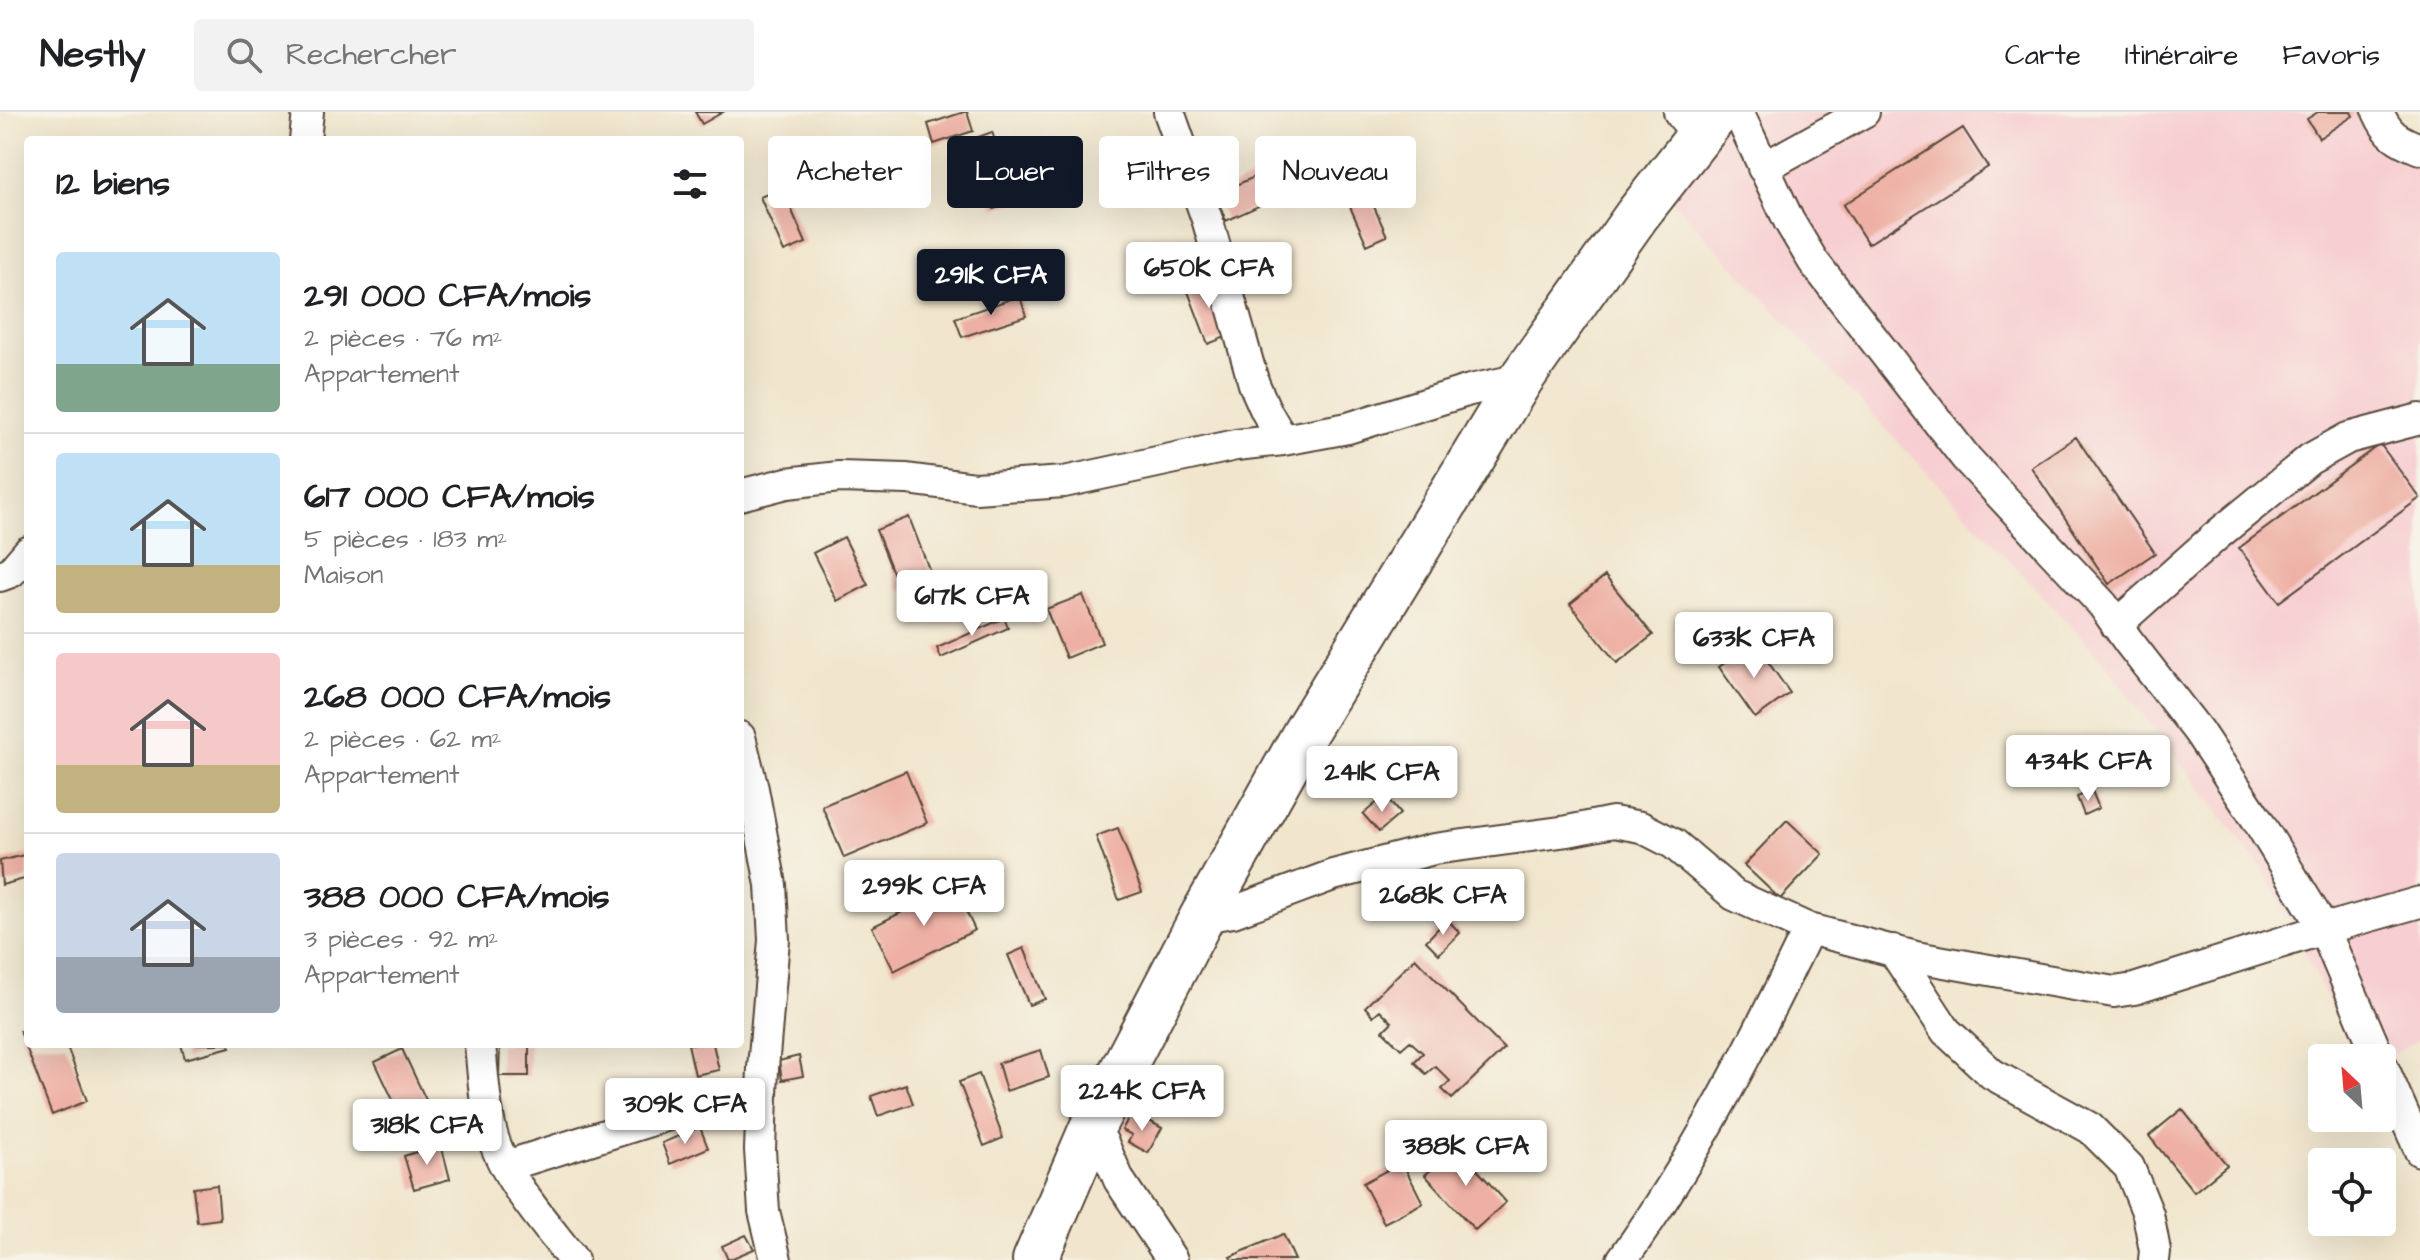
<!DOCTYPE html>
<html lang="fr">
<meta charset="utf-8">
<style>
:root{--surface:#fff;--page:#f2f2f2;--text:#202124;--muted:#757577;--line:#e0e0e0;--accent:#111827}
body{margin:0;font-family:"Architects Daughter",sans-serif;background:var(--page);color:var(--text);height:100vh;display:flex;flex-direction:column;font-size:30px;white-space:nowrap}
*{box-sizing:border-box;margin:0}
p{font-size:26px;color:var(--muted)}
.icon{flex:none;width:44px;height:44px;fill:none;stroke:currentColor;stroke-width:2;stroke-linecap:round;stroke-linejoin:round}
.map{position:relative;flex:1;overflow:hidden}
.side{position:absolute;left:24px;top:24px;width:720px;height:912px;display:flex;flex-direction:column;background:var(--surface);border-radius:8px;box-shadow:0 8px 32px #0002}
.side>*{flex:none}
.hud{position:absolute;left:768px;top:24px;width:760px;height:72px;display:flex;gap:16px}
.needle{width:52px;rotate:334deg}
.buttons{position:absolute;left:2308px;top:932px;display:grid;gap:16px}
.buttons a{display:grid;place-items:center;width:88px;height:88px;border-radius:8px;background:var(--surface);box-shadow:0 8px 32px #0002;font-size:40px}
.price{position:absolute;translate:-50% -68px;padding:0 18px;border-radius:8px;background:#fff;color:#222;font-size:26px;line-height:52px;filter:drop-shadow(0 2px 4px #0008)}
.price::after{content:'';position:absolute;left:50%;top:48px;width:24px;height:18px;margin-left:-12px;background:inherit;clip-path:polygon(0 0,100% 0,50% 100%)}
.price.on{background:var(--accent);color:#fff}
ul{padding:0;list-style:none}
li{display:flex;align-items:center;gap:24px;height:200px;padding:0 32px}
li+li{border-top:2px solid var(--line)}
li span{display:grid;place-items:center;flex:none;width:224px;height:160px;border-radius:8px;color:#555}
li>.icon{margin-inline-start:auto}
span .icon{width:96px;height:96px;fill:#fffc;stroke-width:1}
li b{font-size:34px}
h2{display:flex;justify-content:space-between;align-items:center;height:96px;padding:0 32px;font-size:34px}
.pill{padding:0 28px;border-radius:8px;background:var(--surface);box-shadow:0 8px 32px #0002;font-size:28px;line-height:72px}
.pill.on{background:var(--accent);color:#fff}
header{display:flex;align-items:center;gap:48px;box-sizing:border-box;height:112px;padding:0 40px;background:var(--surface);border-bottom:2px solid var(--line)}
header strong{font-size:38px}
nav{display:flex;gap:44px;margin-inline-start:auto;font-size:28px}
.search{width:560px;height:72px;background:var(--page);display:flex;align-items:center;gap:20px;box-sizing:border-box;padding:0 28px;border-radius:8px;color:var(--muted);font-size:30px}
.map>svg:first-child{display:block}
.built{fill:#f7cfd2}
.building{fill:#eeb0a4}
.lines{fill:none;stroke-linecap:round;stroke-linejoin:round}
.street-casing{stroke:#564638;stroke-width:34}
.secondary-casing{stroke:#564638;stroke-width:48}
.street{stroke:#fff;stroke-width:30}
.secondary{stroke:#fff;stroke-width:44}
</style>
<header>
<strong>Nestly</strong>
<div class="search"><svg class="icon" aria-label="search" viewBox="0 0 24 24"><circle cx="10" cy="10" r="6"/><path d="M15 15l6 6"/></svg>Rechercher</div>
<nav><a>Carte</a><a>Itinéraire</a><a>Favoris</a></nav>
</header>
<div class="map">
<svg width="2420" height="1148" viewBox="0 0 2420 1148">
<rect width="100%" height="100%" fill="#f7f3e8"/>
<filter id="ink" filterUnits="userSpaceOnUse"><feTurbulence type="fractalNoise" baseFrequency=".0125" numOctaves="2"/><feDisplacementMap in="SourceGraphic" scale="16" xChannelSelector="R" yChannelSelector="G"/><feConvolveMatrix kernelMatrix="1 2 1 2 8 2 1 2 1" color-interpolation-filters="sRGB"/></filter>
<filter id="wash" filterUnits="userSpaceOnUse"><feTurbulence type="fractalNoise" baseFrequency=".006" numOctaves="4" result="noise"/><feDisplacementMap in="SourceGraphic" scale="32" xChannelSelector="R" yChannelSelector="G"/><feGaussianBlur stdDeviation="1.8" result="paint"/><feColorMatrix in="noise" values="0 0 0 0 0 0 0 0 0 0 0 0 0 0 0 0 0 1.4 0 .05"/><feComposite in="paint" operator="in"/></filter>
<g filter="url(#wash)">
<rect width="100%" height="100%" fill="#f1e6cd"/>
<path class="built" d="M1715,0H2379L2420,58V926L2382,951V946H2356L2268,765L2098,543L1659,75Z"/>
<g id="blocks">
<path class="building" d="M695,0H723L702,12Z
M964,0H967L973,19L934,32L928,12Z
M2318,0H2351L2353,4L2319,26L2307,7Z
M1963,16L1988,55L1868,132L1843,93Z
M992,20L1016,89L994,97L970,28Z
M1275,56L1287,81L1226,109L1215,82Z
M782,76L806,131L784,140L760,85Z
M1367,79L1387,124L1367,133L1347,88Z
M1210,165L1231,223L1208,232L1186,174Z
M1020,184L1026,204L962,225L955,206Z
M2076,325L2155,441L2109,472L2031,355Z
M2380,332L2420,386L2279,490L2239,436Z
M909,405L932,465L900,478L876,418Z
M844,425L868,473L837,489L813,441Z
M1605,464L1653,523L1617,551L1570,492Z
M1083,483L1102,531L1066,546L1046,497Z
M1004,506L1008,516L941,546L937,536Z
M1754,530L1790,581L1755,606L1719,555Z
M906,659L927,711L844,746L822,694Z
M2092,679L2099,696L2084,703L2077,685Z
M1385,684L1400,702L1379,720L1363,702Z
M1787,708L1823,742L1780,787L1744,753Z
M1118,716L1142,780L1119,788L1096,724Z
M28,742V766L2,773L0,749Z
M954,774L975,818L894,859L872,815Z
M1447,807L1460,821L1439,842L1426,829Z
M1024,836L1045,887L1029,893L1008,843Z
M1415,846L1504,937L1452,987L1442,977L1450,969L1435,954L1426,962L1414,950L1423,941L1410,929L1401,937L1383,919L1392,910L1380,898L1373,904L1365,895Z
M28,916V932H66L87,989L52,1003L20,919Z
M181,932H229L230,935L185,947Z
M500,932H529V964H499Z
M688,932H713L719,958L695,963Z
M402,937L427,990L400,1003L375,950Z
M1041,938L1049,965L1006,979L998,951Z
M799,944L803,964L782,968L779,949Z
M979,962L1003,1026L984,1034L959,970Z
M906,972L913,992L878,1004L871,984Z
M2182,997L2227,1053L2194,1080L2149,1024Z
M1130,1003L1141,1008L1142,1005L1162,1016L1148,1041L1128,1030L1132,1023L1122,1018Z
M700,1015L708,1036L670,1052L662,1031Z
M441,1032L450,1067L414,1077L404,1044Z
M1457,1035L1506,1090L1475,1118L1425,1063Z
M1402,1050L1423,1091L1384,1111L1363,1071Z
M217,1073L220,1107L197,1110L193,1076Z
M1283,1122L1295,1148H1232L1230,1145Z
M746,1123L754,1137L728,1148L722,1134Z"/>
</g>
</g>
<g filter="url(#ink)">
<use href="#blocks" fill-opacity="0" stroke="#564638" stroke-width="2"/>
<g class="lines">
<g class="street-casing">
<path id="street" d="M1169,0L1208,110L1254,272L1266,299L1283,328
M1679,0L1699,26
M1738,0L1789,109L1813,149L1966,346L2103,493L2128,529L2198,619L2258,709L2324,817L2379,946
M2378,0C2388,23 2397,28 2420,37
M305,28L308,0
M1763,56L1864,0
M740,383L787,371L839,365L907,367L976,376L1064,370L1236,333L1283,328L1348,316L1470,278L1521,267
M0,464L11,460L28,440
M2116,513L2216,424L2310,347L2348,326L2420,307
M740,625L753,677L771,773L774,828L763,956L760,1038L764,1099L776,1148
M1202,805L1233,800L1333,763L1434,737L1568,719L1613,710L1641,715L1674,732L1734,783L1809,817L1916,845L2114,880L2134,877L2324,817L2420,790
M1893,838L1946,919L1992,962L2090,1016L2129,1055L2148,1102L2155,1139L2154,1148
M480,932C483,961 484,990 491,1018C502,1065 545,1110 573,1148
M2382,953L2420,1039
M1091,1018L1103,1031L1119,1068L1172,1148
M506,1054L694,995L762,991
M1622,1148C1696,1045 1754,931 1809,817"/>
</g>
<g class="secondary-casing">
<path id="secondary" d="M1035,1148L1091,1018L1202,805L1306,619L1521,267L1637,103L1718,0"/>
</g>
<use href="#street" class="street"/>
<use href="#secondary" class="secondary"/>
</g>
</g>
</svg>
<div class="buttons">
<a><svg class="needle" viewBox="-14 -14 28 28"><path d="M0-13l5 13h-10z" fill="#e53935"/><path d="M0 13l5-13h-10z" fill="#757577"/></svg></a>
<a><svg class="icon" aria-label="locate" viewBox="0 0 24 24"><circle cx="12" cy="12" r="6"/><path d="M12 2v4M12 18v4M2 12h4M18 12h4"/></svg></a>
</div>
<b class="price" style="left:1209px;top:198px">650K CFA</b>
<b class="price on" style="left:991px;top:205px">291K CFA</b>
<b class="price" style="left:972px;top:526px">617K CFA</b>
<b class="price" style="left:1754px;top:568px">633K CFA</b>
<b class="price" style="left:2088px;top:691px">434K CFA</b>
<b class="price" style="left:1382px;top:702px">241K CFA</b>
<b class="price" style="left:924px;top:816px">299K CFA</b>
<b class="price" style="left:1443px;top:825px">268K CFA</b>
<b class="price" style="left:1142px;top:1021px">224K CFA</b>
<b class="price" style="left:685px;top:1034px">309K CFA</b>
<b class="price" style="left:427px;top:1055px">318K CFA</b>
<b class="price" style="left:1466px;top:1076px">388K CFA</b>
<div class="hud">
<a class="pill">Acheter</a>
<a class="pill on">Louer</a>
<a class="pill">Filtres</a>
<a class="pill">Nouveau</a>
</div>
<section class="side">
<h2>12 biens<svg class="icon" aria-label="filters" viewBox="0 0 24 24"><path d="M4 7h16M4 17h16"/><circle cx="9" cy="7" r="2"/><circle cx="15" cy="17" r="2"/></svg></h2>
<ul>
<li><span style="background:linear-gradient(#bfe0f5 70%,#7fa58c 0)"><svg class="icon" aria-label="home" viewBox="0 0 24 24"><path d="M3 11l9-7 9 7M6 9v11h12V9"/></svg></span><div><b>291 000 CFA/mois</b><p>2 pièces · 76 m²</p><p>Appartement</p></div></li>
<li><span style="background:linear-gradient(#bfe0f5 70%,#c2b280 0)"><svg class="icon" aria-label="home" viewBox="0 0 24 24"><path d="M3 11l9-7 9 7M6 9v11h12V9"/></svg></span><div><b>617 000 CFA/mois</b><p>5 pièces · 183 m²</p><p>Maison</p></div></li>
<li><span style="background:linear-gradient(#f6c9c9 70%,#c2b280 0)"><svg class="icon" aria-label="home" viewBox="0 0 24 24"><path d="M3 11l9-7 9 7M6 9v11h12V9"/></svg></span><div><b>268 000 CFA/mois</b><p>2 pièces · 62 m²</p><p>Appartement</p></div></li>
<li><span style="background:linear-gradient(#c9d6e8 65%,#9aa5b1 0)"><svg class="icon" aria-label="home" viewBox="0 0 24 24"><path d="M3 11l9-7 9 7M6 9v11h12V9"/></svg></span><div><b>388 000 CFA/mois</b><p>3 pièces · 92 m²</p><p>Appartement</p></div></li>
</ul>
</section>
</div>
